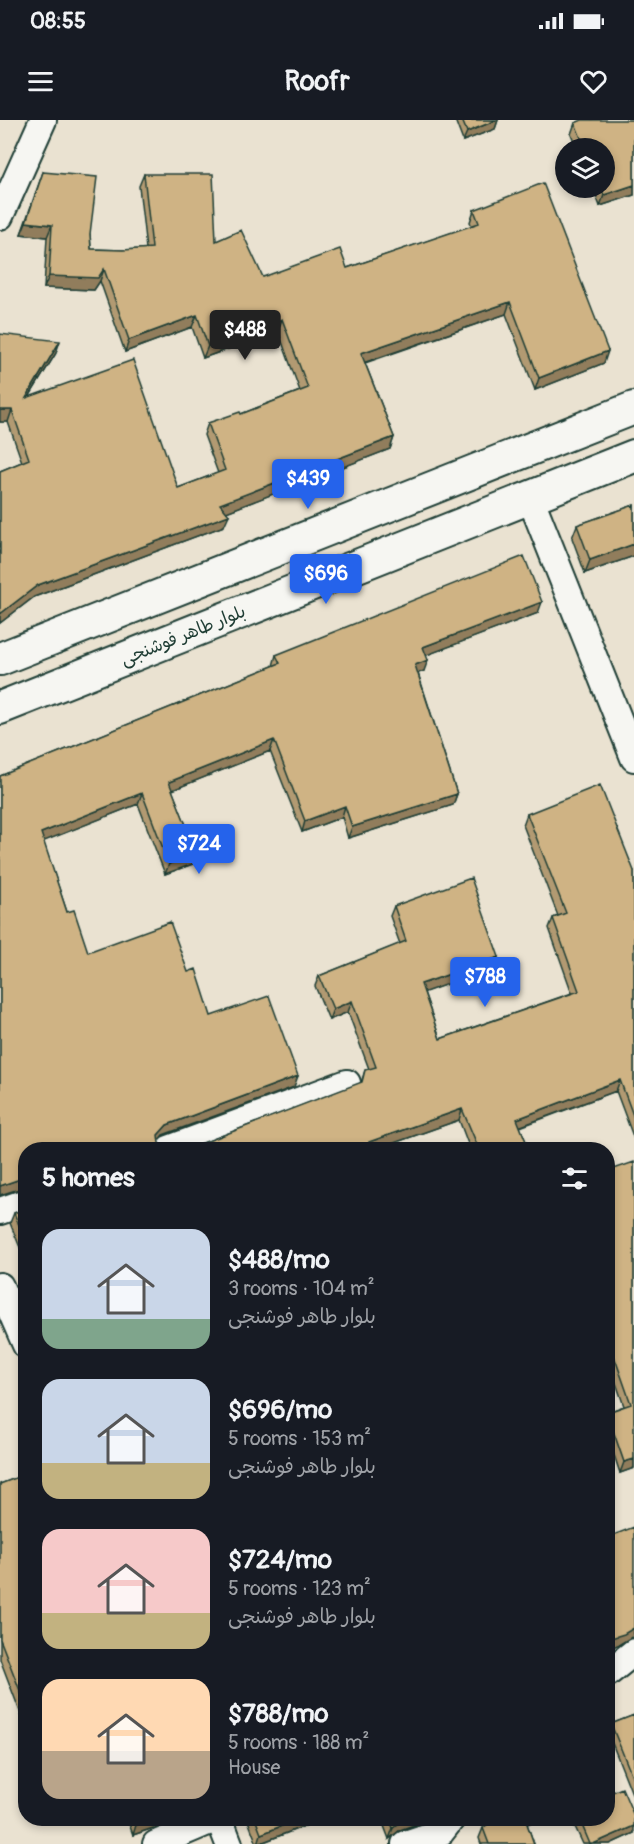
<!DOCTYPE html>
<meta charset="utf-8">
<style>
:root{--surface:#171b24;--page:#242831;--text:#f1f3f6;--muted:#9ea1a6;--accent:#2563eb}
body{margin:0;font-family:Pangolin,"Playpen Sans Arabic",sans-serif;background:var(--page);color:var(--text);height:100vh;display:flex;flex-direction:column;font-size:22px;white-space:nowrap}
*{box-sizing:border-box;margin:0}
p{font-size:20px;color:var(--muted)}
.icon{flex:none;width:33px;height:33px;fill:none;stroke:currentColor;stroke-width:2;stroke-linecap:round;stroke-linejoin:round}
.map{position:relative;flex:1;overflow:hidden}
.drawer{position:absolute;left:18px;top:1022px;width:597px;height:684px;display:flex;flex-direction:column;background:var(--surface);border-radius:24px;box-shadow:0 3px 9px #0003}
.drawer>*{flex:none}
.controls{position:absolute;left:555px;top:18px;display:grid;gap:12px}
.controls a{display:grid;place-items:center;width:60px;height:60px;border-radius:50%;background:var(--surface);box-shadow:0 3px 9px #0003;font-size:30px}
.price{position:absolute;translate:-50% -51px;padding:0 14px;border-radius:6px;background:var(--accent);color:#fff;font-size:20px;line-height:39px;filter:drop-shadow(0 2px 3px #0008)}
.price::after{content:'';position:absolute;left:50%;top:36px;width:18px;height:14px;margin-left:-9px;background:inherit;clip-path:polygon(0 0,100% 0,50% 100%)}
.price.on{background:#222;color:#fff}
ul{padding:0;list-style:none}
li{display:flex;align-items:center;gap:18px;height:150px;padding:0 24px}
li span{display:grid;place-items:center;flex:none;width:168px;height:120px;border-radius:18px;color:#555}
li>.icon{margin-inline-start:auto}
span .icon{width:72px;height:72px;fill:#fffc;stroke-width:1}
li b{font-size:26px}
h2{display:flex;justify-content:space-between;align-items:center;height:72px;padding:0 24px;font-size:26px}
.status{display:flex;justify-content:space-between;align-items:center;height:42px;padding:0 30px;background:var(--surface);direction:ltr}
.status svg{height:16px;fill:currentColor}
header{display:flex;justify-content:space-between;align-items:center;height:78px;padding:0 24px;background:var(--surface);font-size:27px;font-weight:700}
.map>svg:first-child{display:block}
.lines{fill:none;stroke-linecap:round;stroke-linejoin:round}
.minor-casing{stroke:#1f3d34;stroke-width:30}
.tertiary-casing{stroke:#1f3d34;stroke-width:36}
.minor{stroke:#f6f6f2;stroke-width:26}
.tertiary{stroke:#f6f6f2;stroke-width:32}
.wall{fill:#b29a72;stroke:#1f3d34;stroke-width:1.5}
.shaded-wall{fill:#917d5c;stroke:#1f3d34;stroke-width:1.5}
.building{fill:#cfb384;stroke:#1f3d34;stroke-width:1.5}
.labels{text-anchor:middle;stroke-width:6;stroke-linejoin:round;paint-order:stroke}
.street-label{font-size:18px;fill:#1f3d34;stroke:#f6f6f2}
</style>
<div class="status"><b>08:55</b><svg viewBox="0 0 49 12"><path d="M0 12V9h3v3zM5 12V6h3v6zM10 12V3h3v9zM15 12V0h3v12zM26 1h20v11H26zM47 4h2v5h-2z"/></svg></div>
<header><svg class="icon" aria-label="menu" viewBox="0 0 24 24"><path d="M4 6h16M4 12h16M4 18h16"/></svg>Roofr<svg class="icon" aria-label="heart" viewBox="0 0 24 24"><path d="M12 20l-8-8c-3-5 5-10 8-4 3-6 11-1 8 4z"/></svg></header>
<div class="map">
<svg width="634" height="1724" viewBox="0 0 634 1724">
<rect width="100%" height="100%" fill="#eae2d1"/>
<filter id="ink" filterUnits="userSpaceOnUse"><feTurbulence type="fractalNoise" baseFrequency=".0167" numOctaves="2"/><feDisplacementMap in="SourceGraphic" scale="12" xChannelSelector="R" yChannelSelector="G"/><feConvolveMatrix kernelMatrix="1 2 1 2 8 2 1 2 1" color-interpolation-filters="sRGB"/></filter>
<g filter="url(#ink)">
<g class="lines">
<g class="minor-casing">
<path id="minor" d="M0,96L43,0
M530,377L634,638
M169,1029L347,963
M0,1091L26,1082
M0,1166L26,1225
M608,1553L634,1532
M219,1698L229,1724
M156,1724L217,1698
M405,1724L441,1712L452,1698"/>
</g>
<g class="tertiary-casing">
<path id="tertiary" d="M0,539L634,288
M0,588L634,336"/>
</g>
<use href="#minor" class="minor"/>
<use href="#tertiary" class="tertiary"/>
</g>
<path class="wall" d="M455,0H498L495,9L463,21Z
M634,0V75L600,86L593,68H604V28H577L571,14L575,3Z
M43,52L90,114L91,129L123,130L146,129L139,66L144,54L216,121L263,157L347,148L472,106L470,102L474,90L604,243L535,270L506,194L365,243L394,317L390,329L226,392L224,406L34,477L0,503V351L22,342L8,302H0L56,233L29,277L178,368L218,353L204,315L208,303L241,294L300,271L278,211L203,238L192,207L125,232L100,161L94,170L44,168L47,117L21,114Z
M634,385V436L585,453L572,418L577,405Z
M538,493L426,535L424,551L418,553L457,674L453,685L348,718L342,697L302,712L270,631L172,670L197,733L193,744L165,754L138,684L43,721L67,792L88,832L188,852L211,896L294,967L163,1015L26,1029L22,1068L0,1075V656L273,546L276,535Z
M527,694L634,751V1019L616,971L520,1007L529,1029H470L459,1000L377,1029H187L361,963L365,950L369,949L348,892L329,900L315,866L319,856L400,824L390,796L394,786L495,847L424,872L440,919L572,873L549,808L553,798L558,796L523,705Z
M634,1042V1348L620,1353L608,1317V1292L624,1286L608,1240Z
M26,1088V1142L10,1103L14,1093Z
M26,1354V1605H25L0,1539V1364Z
M634,1595V1676H633L608,1613L611,1604Z
M127,1698H164L162,1705L133,1715Z
M247,1698H325L259,1724H257Z
M381,1698H433L400,1710L389,1719Z
M496,1698H541L527,1704L534,1724H481L479,1718L483,1708Z
M571,1698H608L634,1713L610,1724H583Z"/>
<path class="shaded-wall" d="M497,0H498L495,9L463,21L467,12Z
M634,65V75L600,86L604,75Z
M26,102L52,105L47,117L21,114Z
M104,149L100,161L94,170L44,168L49,156Z
M510,182L506,194L357,245L361,233Z
M197,195L192,207L125,232L129,220Z
M282,199L278,211L203,238L208,226Z
M60,221L56,233L21,290L26,278Z
M608,231L604,243L535,270L539,258Z
M0,290H12L8,302H0Z
M394,317L390,329L216,396L220,384Z
M229,395L224,406L34,477L0,503V494L38,465Z
M634,424V436L585,453L590,440Z
M542,482L538,493L419,538L423,527Z
M428,540L424,551L411,556L415,545Z
M274,620L270,631L165,673L169,662Z
M142,673L138,684L37,724L41,713Z
M457,674L453,685L348,718L352,707Z
M345,686L342,697L302,712L305,701Z
M197,733L193,744L165,754L169,744Z
M499,837L495,847L417,875L421,864Z
M352,881L348,892L329,900L333,889Z
M298,956L294,967L163,1015L154,1026L158,1015L167,1005Z
M620,960L616,971L513,1009L517,999Z
M462,989L459,1000L377,1029H367L369,1022Z
M26,1057V1068H22L0,1075V1066Z
M612,1230L608,1240V1241V1231Z
M634,1339V1348L620,1353L624,1342Z
M634,1508V1512L632,1517L620,1524L608,1529V1519Z
M157,1698H164L162,1705L133,1715L136,1705Z
M302,1698H325L258,1724L261,1714Z
M407,1698H433L400,1710L389,1719L393,1708L404,1699Z
M524,1698H541L520,1707Z
M634,1706V1713L610,1724H593Z"/>
<path class="building" d="M462,0H497L467,12Z
M582,0H634V65L604,75L601,68H604V28H585L575,3Z
M43,52L97,57L90,114L91,129L123,130L152,128L144,54H213L216,121L241,110L263,157L340,129L347,148L479,103L474,90L543,63L608,231L539,258L510,182L361,233L394,317L220,384L229,395L38,465L0,494V351L29,339L12,290H0V214L60,221L26,278L133,240L178,368L225,350L208,303L240,292L241,294L308,268L282,199L208,226L197,195L129,220L104,149L98,158L49,156L52,105L26,102Z
M634,385V424L590,440L577,405Z
M524,436L542,482L423,527L428,540L415,545L457,674L352,707L345,686L305,701L274,620L169,662L197,733L169,744L142,673L41,713L67,792L74,790L88,832L170,802L188,852L196,849L211,896L269,876L298,956L167,1005L158,1015L159,1023L165,1029H26V1057L0,1066V656L280,543L276,535Z
M600,665L634,751V998L620,960L517,999L529,1029H479L462,989L369,1022L372,1029H187L362,962L365,950L376,947L352,881L333,889L319,856L406,821L394,786L471,758L499,837L421,864L440,919L579,871L553,798L566,793L527,694Z
M634,1042V1339L624,1342L608,1296V1292L631,1284L612,1230L608,1231V1051Z
M26,1088V1122L14,1093Z
M26,1354V1586L0,1519V1364Z
M634,1407V1508L624,1514L608,1519V1417Z
M634,1595V1661L611,1604Z
M622,1668L634,1696V1706L593,1724H590L579,1698H608V1674Z
M134,1698H157L136,1705Z
M255,1698H302L261,1714Z
M389,1698H407L404,1699L393,1708Z
M496,1698H525L534,1724H489L483,1708Z"/>
</g>
<g class="labels">
<g class="street-label">
<text transform="translate(183 515) rotate(-22)" y="6">بلوار طاهر فوشنجی</text>
</g>
</g>
</svg>
<div class="controls">
<a><svg class="icon" aria-label="layers" viewBox="0 0 24 24"><path d="M12 4l9 5-9 5-9-5zM3 14l9 5 9-5"/></svg></a>
</div>
<b class="price on" style="left:245px;top:241px">$488</b>
<b class="price" style="left:308px;top:390px">$439</b>
<b class="price" style="left:326px;top:485px">$696</b>
<b class="price" style="left:199px;top:755px">$724</b>
<b class="price" style="left:485px;top:888px">$788</b>
<section class="drawer">
<h2>5 homes<svg class="icon" aria-label="filters" viewBox="0 0 24 24"><path d="M4 7h16M4 17h16"/><circle cx="9" cy="7" r="2"/><circle cx="15" cy="17" r="2"/></svg></h2>
<ul>
<li><span style="background:linear-gradient(#c9d6e8 75%,#7fa58c 0)"><svg class="icon" aria-label="home" viewBox="0 0 24 24"><path d="M3 11l9-7 9 7M6 9v11h12V9"/></svg></span><div><b>$488/mo</b><p>3 rooms · 104 m²</p><p>بلوار طاهر فوشنجی</p></div></li>
<li><span style="background:linear-gradient(#c9d6e8 70%,#c2b280 0)"><svg class="icon" aria-label="home" viewBox="0 0 24 24"><path d="M3 11l9-7 9 7M6 9v11h12V9"/></svg></span><div><b>$696/mo</b><p>5 rooms · 153 m²</p><p>بلوار طاهر فوشنجی</p></div></li>
<li><span style="background:linear-gradient(#f6c9c9 70%,#c2b280 0)"><svg class="icon" aria-label="home" viewBox="0 0 24 24"><path d="M3 11l9-7 9 7M6 9v11h12V9"/></svg></span><div><b>$724/mo</b><p>5 rooms · 123 m²</p><p>بلوار طاهر فوشنجی</p></div></li>
<li><span style="background:linear-gradient(#ffd9b3 60%,#b9a48a 0)"><svg class="icon" aria-label="home" viewBox="0 0 24 24"><path d="M3 11l9-7 9 7M6 9v11h12V9"/></svg></span><div><b>$788/mo</b><p>5 rooms · 188 m²</p><p>House</p></div></li>
</ul>
</section>
</div>
